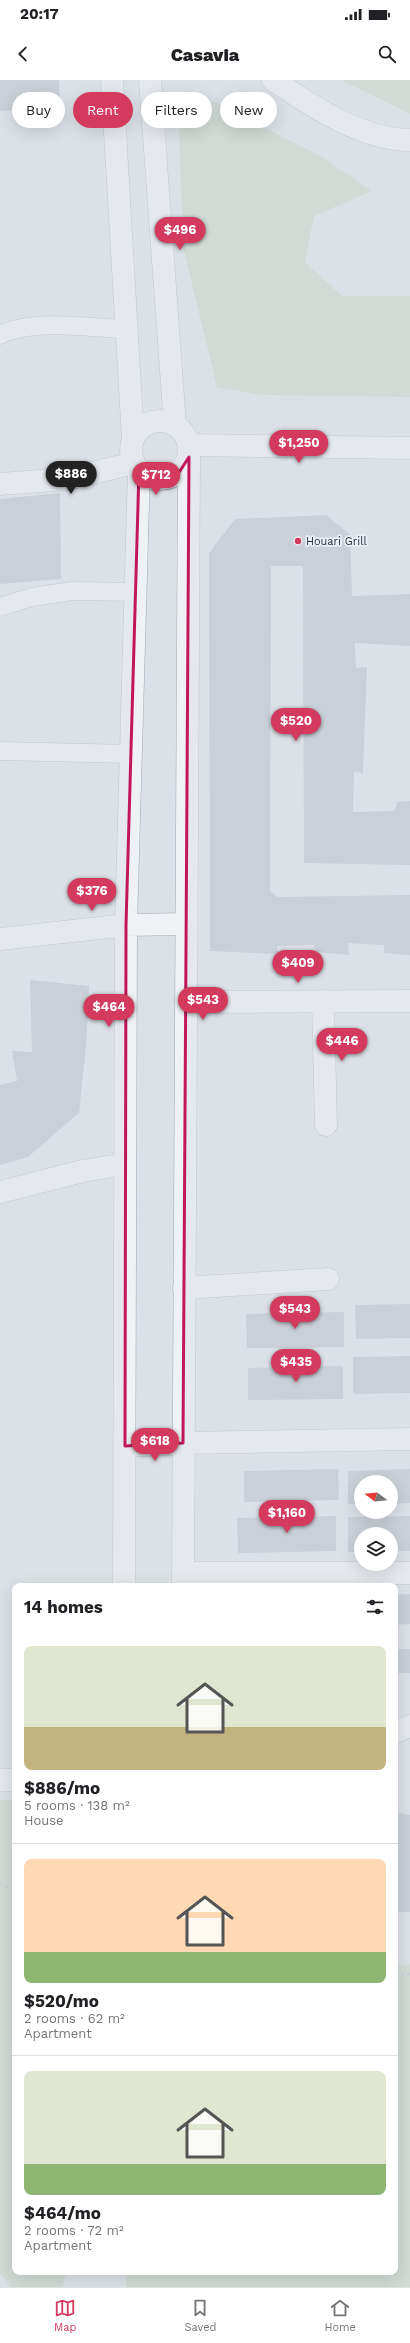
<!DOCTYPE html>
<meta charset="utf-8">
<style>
:root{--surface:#fff;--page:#f6f6f6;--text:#202124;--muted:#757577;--line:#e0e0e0;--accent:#d33a5d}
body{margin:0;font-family:"Work Sans",sans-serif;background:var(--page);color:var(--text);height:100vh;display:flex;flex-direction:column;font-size:15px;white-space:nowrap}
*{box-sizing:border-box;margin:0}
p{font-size:13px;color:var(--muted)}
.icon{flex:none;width:22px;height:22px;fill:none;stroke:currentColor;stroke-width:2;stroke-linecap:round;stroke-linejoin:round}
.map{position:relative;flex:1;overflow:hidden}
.side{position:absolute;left:12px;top:1503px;width:386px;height:692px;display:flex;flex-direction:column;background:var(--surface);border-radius:8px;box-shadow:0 4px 16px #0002}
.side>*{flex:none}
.hud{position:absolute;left:12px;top:12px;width:386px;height:36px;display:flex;gap:8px}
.needle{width:26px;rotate:286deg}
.controls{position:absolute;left:354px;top:1395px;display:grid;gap:8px}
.controls a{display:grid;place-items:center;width:44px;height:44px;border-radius:50%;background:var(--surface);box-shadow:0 4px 16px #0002;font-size:20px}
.price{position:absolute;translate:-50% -34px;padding:0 9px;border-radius:14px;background:var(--accent);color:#fff;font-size:13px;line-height:26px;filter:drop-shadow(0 1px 2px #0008)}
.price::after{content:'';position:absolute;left:50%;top:24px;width:12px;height:9px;margin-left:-6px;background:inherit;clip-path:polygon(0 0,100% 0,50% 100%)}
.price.current{background:#222;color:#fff}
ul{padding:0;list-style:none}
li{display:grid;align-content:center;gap:8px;height:212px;padding:0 12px}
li+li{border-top:1px solid var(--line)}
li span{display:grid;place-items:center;height:124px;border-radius:8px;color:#555}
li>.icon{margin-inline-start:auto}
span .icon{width:72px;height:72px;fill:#fffc;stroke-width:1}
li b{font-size:17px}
h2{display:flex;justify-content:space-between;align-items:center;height:48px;padding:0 12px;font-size:17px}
.tag{padding:0 14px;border-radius:18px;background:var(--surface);box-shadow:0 4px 16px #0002;font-size:14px;line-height:36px}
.tag.current{background:var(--accent);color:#fff}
.status{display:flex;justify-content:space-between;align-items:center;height:28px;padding:0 20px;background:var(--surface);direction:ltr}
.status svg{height:11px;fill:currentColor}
header{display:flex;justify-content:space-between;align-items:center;height:52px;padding:0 12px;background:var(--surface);font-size:18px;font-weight:800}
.menu{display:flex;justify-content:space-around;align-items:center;height:56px;border-top:1px solid var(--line);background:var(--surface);font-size:11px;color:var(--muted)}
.menu a{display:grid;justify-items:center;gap:2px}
.menu .current{color:var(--accent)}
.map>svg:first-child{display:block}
.green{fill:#c4d1bd}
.building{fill:#b3bbc4}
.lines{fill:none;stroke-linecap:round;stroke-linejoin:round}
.service-casing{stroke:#a1a8b1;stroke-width:19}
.minor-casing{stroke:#a1a8b1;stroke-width:23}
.tertiary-casing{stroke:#a1a8b1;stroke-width:23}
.path{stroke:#b6bcc2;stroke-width:2.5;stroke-dasharray:3 3;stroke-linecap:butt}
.service{stroke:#eff2f5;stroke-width:18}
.minor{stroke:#eff2f5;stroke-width:22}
.tertiary{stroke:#eff2f5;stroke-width:22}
.marked{fill:none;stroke:#c2185b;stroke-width:3;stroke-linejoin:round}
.poi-dot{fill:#d33a5d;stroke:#ebf0f5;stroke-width:1.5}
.labels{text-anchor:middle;stroke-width:3.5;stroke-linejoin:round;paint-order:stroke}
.poi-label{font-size:11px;fill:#25303e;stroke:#ebf0f5;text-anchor:start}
</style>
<div class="status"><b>20:17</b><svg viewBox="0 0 49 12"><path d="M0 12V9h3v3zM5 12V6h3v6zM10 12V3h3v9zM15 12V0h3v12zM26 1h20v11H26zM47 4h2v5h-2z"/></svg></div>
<header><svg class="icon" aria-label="back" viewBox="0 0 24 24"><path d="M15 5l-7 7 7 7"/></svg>Casavia<svg class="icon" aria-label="search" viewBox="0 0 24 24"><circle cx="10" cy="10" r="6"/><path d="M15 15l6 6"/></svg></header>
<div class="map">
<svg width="410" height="2207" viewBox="0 0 410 2207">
<rect width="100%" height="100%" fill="#dce1e7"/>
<path class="green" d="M341,0H410V34Z
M213,21L322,77L372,111L314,136L305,182L342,216H410V317L261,315L217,307L183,167L179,49Z
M15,1719V2192H67L62,2207H11L0,2193V1720Z
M410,1884V2207H126V2192H395V1887Z"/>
<path class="building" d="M0,0H59L60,28L0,31Z
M60,413L61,499L0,504V419Z
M326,435L350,454L352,516L410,514V566L355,563L356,588L367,587L363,693L354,692L353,732L395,731L397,722L410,721V785L304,783L303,486H271L270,811L278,817L410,815V875L384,873V865L348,863L349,875L316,872L314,865L277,866L279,874L210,871L209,473L235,439Z
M30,900L89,906L86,967L79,1033L28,1077L0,1085V1005L17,1001L12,971L32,972Z
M410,1224V1258L356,1259L355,1225Z
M344,1232V1267L247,1268L246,1234Z
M410,1276V1313L353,1314V1277Z
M343,1286V1319L248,1320V1288Z
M338,1389L339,1420L244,1422V1391Z
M410,1389V1423L391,1424V1402H361V1424H348V1391Z
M336,1436V1471L238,1473L237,1438Z
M410,1436V1471H391V1454H361V1472H348V1437Z
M410,1514V1544L395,1545V1515Z
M395,1569H410V1593H395Z
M395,1732L410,1735V1832H395L397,1818L395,1817Z"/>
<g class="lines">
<g class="service-casing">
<path id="service" d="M0,255C34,238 89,248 127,249
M0,527L32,517L72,511L136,512
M0,671L131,674"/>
</g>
<g class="minor-casing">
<path id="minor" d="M273,0C312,26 362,60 410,60
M0,404L67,399L134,383
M0,859L126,845L186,844
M323,921L326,1045
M186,922L410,921
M0,1112L83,1091L125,1084
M184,1208L328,1199
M125,1366L183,1363L410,1359
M183,1493H410
M124,1506L126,845L139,390
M183,1506L189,377
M395,1652L410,1646
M0,1700H15"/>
</g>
<g class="tertiary-casing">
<path id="tertiary" d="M112,0L133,359
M150,0L175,345
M131 370a29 29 0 1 1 58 0a29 29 0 1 1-58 0Z
M189,365L410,368"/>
</g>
<path class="path" d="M0,1804L15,1809
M395,1896L410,1894"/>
<use href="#service" class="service"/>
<use href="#minor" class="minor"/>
<use href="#tertiary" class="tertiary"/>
</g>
<path d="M0 0H410V2207H0ZM189,377L183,1363L125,1366L126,845L139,390L148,396L168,399L178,394Z" fill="#dce1e7" fill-opacity=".55" fill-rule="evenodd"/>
<path class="marked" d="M189,377L183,1363L125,1366L126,845L139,390L148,396L168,399L178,394Z"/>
<circle class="poi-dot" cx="298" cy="461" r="4"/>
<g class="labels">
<g class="poi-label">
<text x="306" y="465">Houari Grill</text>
</g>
</g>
</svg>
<div class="controls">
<a><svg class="needle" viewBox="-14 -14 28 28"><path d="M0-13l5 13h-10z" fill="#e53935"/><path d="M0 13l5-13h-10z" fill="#757577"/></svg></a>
<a><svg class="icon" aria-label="layers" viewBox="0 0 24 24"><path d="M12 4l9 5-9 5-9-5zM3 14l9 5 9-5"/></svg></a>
</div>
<b class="price" style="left:180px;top:171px">$496</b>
<b class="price" style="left:299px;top:384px">$1,250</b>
<b class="price current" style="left:71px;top:415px">$886</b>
<b class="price" style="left:156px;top:416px">$712</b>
<b class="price" style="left:296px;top:662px">$520</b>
<b class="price" style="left:92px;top:832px">$376</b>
<b class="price" style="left:298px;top:904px">$409</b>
<b class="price" style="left:203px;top:941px">$543</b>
<b class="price" style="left:109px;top:948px">$464</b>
<b class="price" style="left:342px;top:982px">$446</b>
<b class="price" style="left:295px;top:1250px">$543</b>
<b class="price" style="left:296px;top:1303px">$435</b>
<b class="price" style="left:155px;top:1382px">$618</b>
<b class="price" style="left:287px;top:1454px">$1,160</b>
<div class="hud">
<a class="tag">Buy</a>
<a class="tag current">Rent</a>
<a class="tag">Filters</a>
<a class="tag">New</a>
</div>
<section class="side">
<h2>14 homes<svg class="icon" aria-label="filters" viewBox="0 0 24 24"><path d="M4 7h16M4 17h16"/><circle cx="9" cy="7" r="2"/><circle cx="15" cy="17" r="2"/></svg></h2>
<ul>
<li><span style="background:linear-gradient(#dfe7d0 65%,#c2b280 0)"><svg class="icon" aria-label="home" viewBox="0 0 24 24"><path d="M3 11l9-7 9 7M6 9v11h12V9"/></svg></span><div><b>$886/mo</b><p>5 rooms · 138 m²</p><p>House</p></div></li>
<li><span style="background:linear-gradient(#ffd9b3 75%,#8fb573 0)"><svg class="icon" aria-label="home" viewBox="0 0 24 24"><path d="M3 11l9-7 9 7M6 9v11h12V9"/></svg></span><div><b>$520/mo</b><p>2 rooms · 62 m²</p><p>Apartment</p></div></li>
<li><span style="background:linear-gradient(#dfe7d0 75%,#8fb573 0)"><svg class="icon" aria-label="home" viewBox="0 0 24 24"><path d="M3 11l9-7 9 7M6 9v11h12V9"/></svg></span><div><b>$464/mo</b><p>2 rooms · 72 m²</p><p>Apartment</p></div></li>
</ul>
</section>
</div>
<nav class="menu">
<a class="current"><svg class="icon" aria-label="map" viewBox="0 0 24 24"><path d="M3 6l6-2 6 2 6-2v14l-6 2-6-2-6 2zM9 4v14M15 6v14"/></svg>Map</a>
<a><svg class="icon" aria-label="saved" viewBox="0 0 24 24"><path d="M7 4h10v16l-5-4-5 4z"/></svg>Saved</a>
<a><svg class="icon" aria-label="home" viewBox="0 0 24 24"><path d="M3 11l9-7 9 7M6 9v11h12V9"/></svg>Home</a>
</nav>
